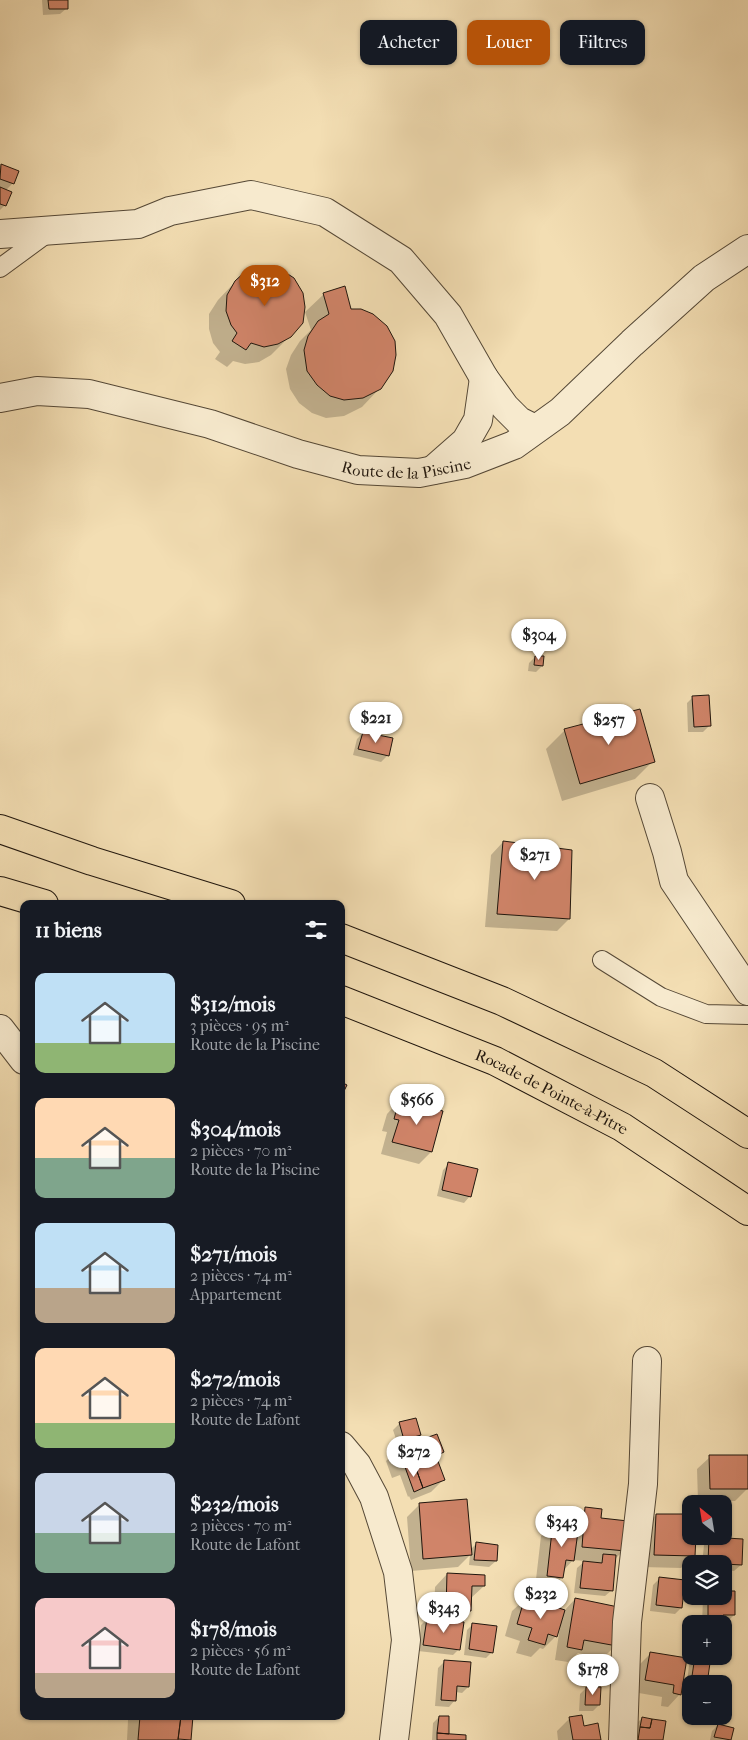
<!DOCTYPE html>
<html lang="fr">
<meta charset="utf-8">
<style>
:root{--surface:#171b24;--page:#20242c;--text:#f1f3f6;--muted:#9ea1a6;--accent:#b45309}
body{margin:0;font-family:"IM FELL French Canon",serif;background:var(--page);color:var(--text);height:100vh;display:flex;flex-direction:column;font-size:19px;white-space:nowrap}
*{box-sizing:border-box;margin:0}
p{font-size:16px;color:var(--muted)}
.icon{flex:none;width:28px;height:28px;fill:none;stroke:currentColor;stroke-width:2;stroke-linecap:round;stroke-linejoin:round}
.map{position:relative;flex:1;overflow:hidden}
.details{position:absolute;left:20px;top:900px;width:325px;height:820px;display:flex;flex-direction:column;background:var(--surface);border-radius:10px;box-shadow:0 1px 4px #0004}
.details>*{flex:none}
.top-card{position:absolute;left:360px;top:20px;width:312px;height:45px;display:flex;gap:10px}
.needle{width:32px;rotate:330deg}
.fabs{position:absolute;left:682px;top:1495px;display:grid;gap:10px}
.fabs a{display:grid;place-items:center;width:50px;height:50px;border-radius:10px;background:var(--surface);box-shadow:0 1px 4px #0004;font-size:25px}
.price{position:absolute;translate:-50% -42px;padding:0 11px;border-radius:18px;background:#fff;color:#222;font-size:16px;line-height:32px;filter:drop-shadow(0 1px 2px #0008)}
.price::after{content:'';position:absolute;left:50%;top:30px;width:15px;height:11px;margin-left:-8px;background:inherit;clip-path:polygon(0 0,100% 0,50% 100%)}
.price.on{background:var(--accent);color:#fff}
ul{padding:0;list-style:none}
li{display:flex;align-items:center;gap:15px;height:125px;padding:0 15px}
li span{display:grid;place-items:center;flex:none;width:140px;height:100px;border-radius:10px;color:#555}
li>.icon{margin-inline-start:auto}
span .icon{width:60px;height:60px;fill:#fffc;stroke-width:1}
li b{font-size:21px}
h2{display:flex;justify-content:space-between;align-items:center;height:60px;padding:0 15px;font-size:21px}
.tag{padding:0 18px;border-radius:10px;background:var(--surface);box-shadow:0 1px 4px #0004;font-size:18px;line-height:45px}
.tag.on{background:var(--accent);color:#fff}
.map>svg:first-child{display:block}
.shadow{fill:#0003}
.building{fill:#d08469;stroke:#20160d}
.lines{fill:none;stroke-linecap:round;stroke-linejoin:round}
.service-casing{stroke:#554836;stroke-width:20}
.minor-casing{stroke:#554836;stroke-width:30}
.trunk-casing{stroke:#20160d;stroke-width:30}
.service{stroke:#f7eace;stroke-width:18}
.minor{stroke:#f7eace;stroke-width:28}
.trunk{stroke:#f3deb3;stroke-width:28}
.labels{text-anchor:middle;stroke-width:4;stroke-linejoin:round;paint-order:stroke}
.street-label{font-size:16px;fill:#20160d;stroke:#f7eace}
</style>
<div class="map">
<svg width="748" height="1740" viewBox="0 0 748 1740">
<rect width="100%" height="100%" fill="#f3deb3"/>
<filter id="stains"><feTurbulence type="fractalNoise" baseFrequency=".004" numOctaves="4"/><feColorMatrix values="0 0 0 0 .2 0 0 0 0 .09 0 0 0 0 .02 0 0 0 .5 -.17"/></filter>
<radialGradient id="worn" r=".72"><stop offset=".6" stop-color="#630" stop-opacity="0"/><stop offset="1" stop-color="#630" stop-opacity=".3"/></radialGradient>
<path class="shadow" d="M42,0H66L67,8L60,14L43,15Z
M1,165L18,171L12,184L5,191V205L0,210V166Z
M236,281L290,336L271,355L259,362L245,364L233,361L227,367L215,359L220,352L213,343L209,329V314L218,300Z
M324,294L350,310L380,388L362,407L344,416L326,418L312,413L299,403L290,389L286,369L291,355L300,341L311,330L305,312Z
M535,657L542,666L536,672L528,671L529,663Z
M693,697L709,726L703,732H688L687,703Z
M639,711L653,761L635,779L562,801L546,749L564,731Z
M363,733L388,755L381,762L353,755L357,739Z
M503,842L569,919L557,931L485,927L491,855Z
M399,1101L442,1112L431,1152L419,1164L381,1154L387,1132L382,1131L387,1114Z
M449,1164L470,1196L464,1203L437,1196L443,1170Z
M415,1419L420,1435L411,1444L442,1452L436,1459L443,1480L431,1492L411,1500L409,1496L408,1497L400,1475L392,1478L386,1461L398,1449L411,1444L410,1442L398,1445L393,1430L399,1424Z
M710,1457L748,1488L735,1501H698L697,1469Z
M465,1500L470,1550L476,1544L496,1561L489,1567L469,1565L470,1555L458,1567L411,1571L407,1517L419,1505Z
M586,1508L600,1519L624,1550L614,1560L612,1590L605,1596L574,1593L577,1568L585,1561L573,1560L563,1571L562,1577L550,1590L535,1588L541,1536L554,1523L573,1525V1521Z
M656,1515L686,1532H691L694,1556L681,1568L642,1567L644,1527Z
M710,1539L741,1565L734,1571L724,1570V1564H702L704,1545Z
M447,1574L484,1586L471,1598L469,1611L457,1623L459,1649L453,1655L418,1651L421,1625L427,1619L434,1620L435,1587Z
M659,1579L681,1608L675,1614L650,1611L653,1585Z
M724,1592H734V1615L728,1621H722V1624H702L703,1598L705,1596H724Z
M525,1599L564,1611L575,1599L616,1645L603,1658L578,1653L568,1662L555,1660L560,1627H559L556,1636L543,1649L540,1648L531,1657L516,1653L520,1641L505,1636L512,1611Z
M473,1624L492,1652L486,1658L464,1655L467,1630Z
M691,1650V1656H710L706,1684H691V1689H686Z
M651,1653L686,1659L680,1694L668,1707L661,1706L662,1697L633,1692L638,1666Z
M444,1662L468,1687L462,1693L456,1692L455,1700L449,1707L435,1706L438,1668Z
M586,1688L599,1705L593,1711H579L580,1694Z
M132,1716H192L190,1740H127L128,1720Z
M439,1717L447,1735L465,1740H432L433,1723Z
M581,1717L583,1727L600,1740H558L557,1731L569,1719Z
M642,1718L662,1740H634L636,1724Z
M718,1725L733,1729L730,1740H710L712,1731Z"/>
<path class="building" d="M48,0H68V9H49Z
M1,164L19,171L14,184L0,179Z
M0,187L12,192L6,206L0,204Z
M264,267L280,269L294,278L303,293L305,307L303,323L291,337L278,344L264,347L251,343L246,350L232,341L237,333L231,325L226,311L227,295L235,281L247,270Z
M345,286L351,309H361L373,314L387,326L395,341L396,355L393,371L381,389L363,398L344,400L330,396L317,385L307,371L304,350L308,336L318,321L329,314L323,293Z
M535,656H544L543,666L534,665Z
M709,695L711,726L694,727L692,696Z
M640,709L655,762L580,784L564,729Z
M363,732L393,738L389,756L358,749Z
M503,841L572,850L570,919L497,914Z
M341,1082L347,1085L341,1097Z
M399,1100L443,1111L432,1152L392,1142L399,1120L394,1119Z
M448,1162L478,1169L471,1197L442,1190Z
M416,1418L421,1435L404,1440L399,1422Z
M437,1434L444,1452L436,1456L445,1480L423,1488L414,1463L405,1467L398,1448Z
M709,1455H748V1489H710Z
M414,1463L423,1488L414,1492L405,1467Z
M467,1499L472,1555L423,1559L419,1503Z
M585,1507L602,1509L601,1518L628,1521L626,1551L582,1547Z
M656,1514H688L687,1531H691V1536H696L695,1556L654,1555Z
M553,1522L579,1524L574,1561L566,1560L563,1578L547,1576Z
M709,1537L743,1539L742,1565L708,1563Z
M476,1542L498,1545L497,1561L474,1560Z
M603,1554L616,1555L613,1591L580,1588L583,1561L602,1563Z
M447,1573L485,1575V1586H472L471,1611L446,1610Z
M659,1577L685,1580L682,1608L656,1605Z
M724,1591H735V1615H723V1624H708V1596H724Z
M525,1597L565,1610L557,1637L548,1634L545,1645L528,1640L532,1628L517,1624Z
M575,1598L623,1608L617,1646L584,1640L582,1650L567,1647Z
M427,1618L464,1622L460,1650L423,1645Z
M472,1623L497,1626L493,1653L469,1649Z
M650,1652L687,1658L681,1695L673,1693L674,1685L645,1680Z
M695,1656H711L707,1684L691,1683Z
M444,1660L471,1662L469,1687L457,1686L456,1701L441,1700Z
M586,1687H601L600,1705H585Z
M582,1715L584,1726L598,1723L601,1740H573L569,1717Z
M140,1716H181L178,1740H138Z
M181,1716H193L191,1740L178,1739Z
M439,1716H449V1734L437,1733Z
M642,1717L652,1719L650,1728L640,1727Z
M652,1719L666,1721L663,1740H638L640,1727L650,1728Z
M718,1724L734,1728L731,1740L714,1737Z
M437,1733L466,1735V1740H437Z"/>
<g class="lines">
<g class="service-casing">
<path id="service" d="M0,268L49,232
M602,960L661,997L706,1014L748,1015"/>
</g>
<g class="minor-casing">
<g id="minor">
<path d="M0,234L138,224L170,211L251,195L325,212L401,260L448,315L484,378L505,407L519,421L535,429"/>
<path id="s1" d="M0,398L37,391L89,394L210,424L298,454L358,470L419,473L465,464L514,445L560,412L632,343L704,278L748,249"/>
<path d="M433,470L466,441L478,420L484,378"/>
<path d="M650,798L667,852L674,881L748,991"/>
<path d="M0,1029L24,1060"/>
<path d="M341,1446L357,1465L374,1497L398,1572L406,1640L394,1740"/>
<path d="M623,1740L627,1622L643,1484L647,1361"/>
</g>
</g>
<g class="trunk-casing">
<g id="trunk">
<path d="M0,829L92,861L231,904"/>
<path d="M0,891L44,904"/>
<path d="M341,938L502,1001L654,1073L748,1134"/>
<path id="s2" d="M341,1000L495,1061L622,1127L748,1211"/>
</g>
</g>
<use href="#service" class="service"/>
<use href="#minor" class="minor"/>
<use href="#trunk" class="trunk"/>
</g>
<g class="labels">
<g class="street-label">
<text dy="6" stroke="none"><textPath href="#s1" startOffset="418">Route de la Piscine</textPath></text>
<text dy="6" stroke="none"><textPath href="#s2" startOffset="230">Rocade de Pointe-à-Pitre</textPath></text>
</g>
</g>
<rect width="100%" height="100%" filter="url(#stains)"/>
<rect width="100%" height="100%" fill="url(#worn)"/>
</svg>
<div class="fabs">
<a><svg class="needle" viewBox="-14 -14 28 28"><path d="M0-13l5 13h-10z" fill="#e53935"/><path d="M0 13l5-13h-10z" fill="#9ea1a6"/></svg></a>
<a><svg class="icon" aria-label="layers" viewBox="0 0 24 24"><path d="M12 4l9 5-9 5-9-5zM3 14l9 5 9-5"/></svg></a>
<a>+</a>
<a>−</a>
</div>
<b class="price on" style="left:265px;top:307px">$312</b>
<b class="price" style="left:539px;top:661px">$304</b>
<b class="price" style="left:376px;top:744px">$221</b>
<b class="price" style="left:609px;top:746px">$257</b>
<b class="price" style="left:535px;top:881px">$271</b>
<b class="price" style="left:417px;top:1126px">$566</b>
<b class="price" style="left:414px;top:1478px">$272</b>
<b class="price" style="left:562px;top:1548px">$343</b>
<b class="price" style="left:541px;top:1620px">$232</b>
<b class="price" style="left:444px;top:1634px">$343</b>
<b class="price" style="left:593px;top:1696px">$178</b>
<div class="top-card">
<a class="tag">Acheter</a>
<a class="tag on">Louer</a>
<a class="tag">Filtres</a>
</div>
<section class="details">
<h2>11 biens<svg class="icon" aria-label="filters" viewBox="0 0 24 24"><path d="M4 7h16M4 17h16"/><circle cx="9" cy="7" r="2"/><circle cx="15" cy="17" r="2"/></svg></h2>
<ul>
<li><span style="background:linear-gradient(#bfe0f5 70%,#8fb573 0)"><svg class="icon" aria-label="home" viewBox="0 0 24 24"><path d="M3 11l9-7 9 7M6 9v11h12V9"/></svg></span><div><b>$312/mois</b><p>3 pièces · 95 m²</p><p>Route de la Piscine</p></div></li>
<li><span style="background:linear-gradient(#ffd9b3 60%,#7fa58c 0)"><svg class="icon" aria-label="home" viewBox="0 0 24 24"><path d="M3 11l9-7 9 7M6 9v11h12V9"/></svg></span><div><b>$304/mois</b><p>2 pièces · 70 m²</p><p>Route de la Piscine</p></div></li>
<li><span style="background:linear-gradient(#bfe0f5 65%,#b9a48a 0)"><svg class="icon" aria-label="home" viewBox="0 0 24 24"><path d="M3 11l9-7 9 7M6 9v11h12V9"/></svg></span><div><b>$271/mois</b><p>2 pièces · 74 m²</p><p>Appartement</p></div></li>
<li><span style="background:linear-gradient(#ffd9b3 75%,#8fb573 0)"><svg class="icon" aria-label="home" viewBox="0 0 24 24"><path d="M3 11l9-7 9 7M6 9v11h12V9"/></svg></span><div><b>$272/mois</b><p>2 pièces · 74 m²</p><p>Route de Lafont</p></div></li>
<li><span style="background:linear-gradient(#c9d6e8 60%,#7fa58c 0)"><svg class="icon" aria-label="home" viewBox="0 0 24 24"><path d="M3 11l9-7 9 7M6 9v11h12V9"/></svg></span><div><b>$232/mois</b><p>2 pièces · 70 m²</p><p>Route de Lafont</p></div></li>
<li><span style="background:linear-gradient(#f6c9c9 75%,#b9a48a 0)"><svg class="icon" aria-label="home" viewBox="0 0 24 24"><path d="M3 11l9-7 9 7M6 9v11h12V9"/></svg></span><div><b>$178/mois</b><p>2 pièces · 56 m²</p><p>Route de Lafont</p></div></li>
</ul>
</section>
</div>
